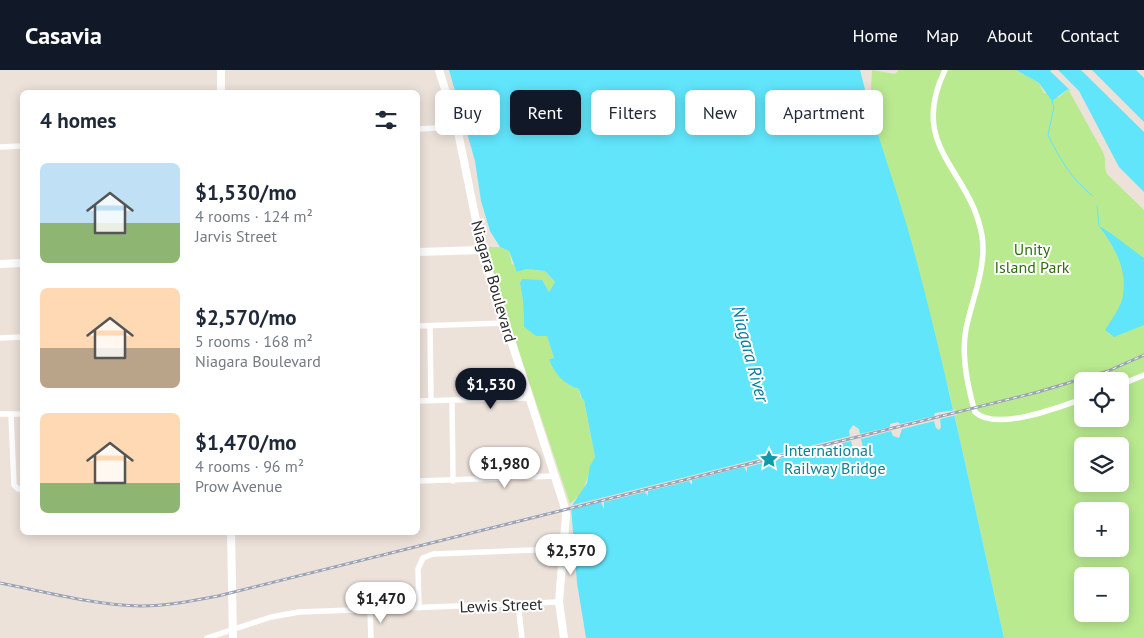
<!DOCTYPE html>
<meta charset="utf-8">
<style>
:root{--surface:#fff;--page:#f2f2f3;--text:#1f2937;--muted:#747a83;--accent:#111827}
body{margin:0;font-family:"PT Sans",sans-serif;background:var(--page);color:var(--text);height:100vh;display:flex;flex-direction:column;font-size:19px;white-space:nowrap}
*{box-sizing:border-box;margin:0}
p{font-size:16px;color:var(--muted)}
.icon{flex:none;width:28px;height:28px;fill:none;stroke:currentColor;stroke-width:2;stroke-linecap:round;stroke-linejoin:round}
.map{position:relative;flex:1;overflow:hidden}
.details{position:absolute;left:20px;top:20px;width:400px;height:445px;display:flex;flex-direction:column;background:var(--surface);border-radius:8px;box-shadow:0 2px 12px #0003}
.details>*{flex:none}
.banner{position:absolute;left:435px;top:20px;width:475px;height:45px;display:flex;gap:10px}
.controls{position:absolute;left:1074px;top:302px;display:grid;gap:10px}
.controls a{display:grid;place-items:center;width:55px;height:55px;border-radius:8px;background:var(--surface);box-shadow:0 2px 12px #0003;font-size:25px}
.price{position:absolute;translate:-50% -42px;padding:0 11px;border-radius:18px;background:#fff;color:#222;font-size:16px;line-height:32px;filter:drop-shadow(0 1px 2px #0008)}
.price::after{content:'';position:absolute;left:50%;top:30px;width:15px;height:11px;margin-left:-8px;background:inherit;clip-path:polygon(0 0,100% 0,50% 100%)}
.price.selected{background:var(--accent);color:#fff}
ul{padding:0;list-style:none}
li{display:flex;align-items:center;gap:15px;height:125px;padding:0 20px}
li span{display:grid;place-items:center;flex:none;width:140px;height:100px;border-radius:8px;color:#555}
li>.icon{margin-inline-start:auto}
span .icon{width:60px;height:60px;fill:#fffc;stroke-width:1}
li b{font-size:21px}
h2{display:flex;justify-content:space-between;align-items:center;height:60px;padding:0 20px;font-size:21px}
.tag{padding:0 18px;border-radius:8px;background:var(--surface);box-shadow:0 2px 12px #0003;font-size:18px;line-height:45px}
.tag.selected{background:var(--accent);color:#fff}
header{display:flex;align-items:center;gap:30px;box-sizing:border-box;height:70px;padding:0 25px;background:var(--accent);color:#fff}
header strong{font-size:24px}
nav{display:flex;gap:28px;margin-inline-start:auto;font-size:18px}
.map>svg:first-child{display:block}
.green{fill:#baea90;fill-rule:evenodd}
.water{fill:#61e5fb}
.pier{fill:#ede2da}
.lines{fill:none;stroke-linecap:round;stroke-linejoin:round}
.stream{stroke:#61e5fb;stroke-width:1}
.minor{stroke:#fff;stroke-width:5.5}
.secondary{stroke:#fff;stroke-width:8}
.rail-casing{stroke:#9ca3b6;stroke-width:3}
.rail{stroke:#fff;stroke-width:1;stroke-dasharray:4;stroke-linecap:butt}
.labels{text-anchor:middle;stroke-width:4;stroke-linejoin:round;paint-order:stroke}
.park-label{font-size:16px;fill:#316e12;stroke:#fff}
.street-label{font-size:16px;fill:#2a2a2a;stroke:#fff}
.culture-label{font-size:16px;fill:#0d838f;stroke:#fff;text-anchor:start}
.water-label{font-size:18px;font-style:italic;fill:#017da0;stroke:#fff}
</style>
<header>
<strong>Casavia</strong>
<nav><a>Home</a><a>Map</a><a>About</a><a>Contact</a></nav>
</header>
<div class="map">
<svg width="1144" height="568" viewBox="0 0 1144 568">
<rect width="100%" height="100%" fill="#ede2da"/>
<path class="green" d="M872,0L895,4L899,0H1016L1039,13L1044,23L1059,27L1068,19L1103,82C1107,90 1103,96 1107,104L1144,140V568H1004L949,321L870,40ZM1082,311H1120V349H1082ZM1082,376H1120V414H1082ZM1082,441H1120V479H1082ZM1082,506H1120V544H1082Z
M484,177H500L509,181L512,194L526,199L545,201L555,212L549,222L545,216L520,213L523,231L524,257L534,263L547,265L554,288L549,289C558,303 563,315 579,319L581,329L584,330L595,387L582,423L570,434Z"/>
<path class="water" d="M449,0H860C875,63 899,123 915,185C949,312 975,440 1004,568H586L577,513L571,437L587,413L590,396L595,387L584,330L582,329L579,319C564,315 554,303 549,289L554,288L547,266H536L524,257L523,231L520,213L522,209L542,210L549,222L555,212L545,201L526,199L517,202L509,181L500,177L490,161L481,131L475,91Z
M1016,0H1136L1144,8V122L1119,97L1079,21H1071L1068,19L1052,31L1039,13Z
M1099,156C1115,165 1128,177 1144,188V255L1114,267L1105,260C1111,250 1122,236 1123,225C1127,198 1114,176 1099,156Z"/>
<path class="pier" d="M1052,0H1058L1079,21H1071L1050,1Z
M1081,0H1092L1144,52V62Z
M956,340L957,345L940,349L941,357L939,360L936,358L934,351L902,359L899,368L893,366L891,361L861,369L863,377L859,383L853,379L851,371L803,383L802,388L798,384L747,397V402L744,397L692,410V415L689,411L648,421V426L645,422L604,432V439L601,432L569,440V436L850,366L849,361L853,355L859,359L860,364L890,357V354L898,352L900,354L934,346L935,343Z"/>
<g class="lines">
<path class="stream" d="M1052,31L1054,37L1048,65C1060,89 1071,109 1093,126
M1097,136L1099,156"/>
<path class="minor" d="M945,0C907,78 971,99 982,166C987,197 972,229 966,259C961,285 968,318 975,342C996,362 1059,337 1082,329
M418,59L457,57
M0,77L22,76
M418,256L505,253
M430,256L431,330
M0,268L22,267
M1120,315L1144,305
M452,330L453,411
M418,331L529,328
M0,344H22
M11,344L14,415L18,419H22
M418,411L555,406
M518,533L522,568
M419,538L418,499L423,488L433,484L563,479
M370,540L371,568
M207,568L271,547L299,542L559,532"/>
<path class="secondary" d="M221,0V22
M439,0L457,57L482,180L564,435L566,445L559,532L564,568
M418,182L482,180
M0,194L22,193
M231,462L233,568"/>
<g class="rail-casing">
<path id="rail" d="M0,513C46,522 94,535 141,536C167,536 192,531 218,526L1038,322L1108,301L1144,285"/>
</g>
<use href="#rail" class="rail"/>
</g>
<defs>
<g id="sight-bare" transform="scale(1.5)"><path d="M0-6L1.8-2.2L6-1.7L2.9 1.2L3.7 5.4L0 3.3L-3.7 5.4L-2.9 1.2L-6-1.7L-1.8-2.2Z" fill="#0f9aa8" stroke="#fff" stroke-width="2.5" paint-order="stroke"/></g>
</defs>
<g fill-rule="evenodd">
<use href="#sight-bare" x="769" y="389"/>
</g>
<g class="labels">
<g class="park-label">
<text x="1032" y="185">Unity<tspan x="1032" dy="18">Island Park</tspan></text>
</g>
<g class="street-label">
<text transform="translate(494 211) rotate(74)" y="6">Niagara Boulevard</text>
<text transform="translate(501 535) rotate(-2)" y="6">Lewis Street</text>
</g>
<g class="culture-label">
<text x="784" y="386">International<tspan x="784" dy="18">Railway Bridge</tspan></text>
</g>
<g class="water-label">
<text transform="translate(750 284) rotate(75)" y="6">Niagara River</text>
</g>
</g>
</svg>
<div class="controls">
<a><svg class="icon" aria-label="locate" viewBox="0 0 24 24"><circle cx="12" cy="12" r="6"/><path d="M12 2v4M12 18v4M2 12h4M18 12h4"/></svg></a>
<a><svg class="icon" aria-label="layers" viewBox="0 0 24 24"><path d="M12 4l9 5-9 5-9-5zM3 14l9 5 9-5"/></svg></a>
<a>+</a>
<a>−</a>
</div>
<b class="price selected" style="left:491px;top:340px">$1,530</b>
<b class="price" style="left:505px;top:419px">$1,980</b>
<b class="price" style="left:571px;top:506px">$2,570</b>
<b class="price" style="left:381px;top:554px">$1,470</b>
<div class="banner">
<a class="tag">Buy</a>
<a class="tag selected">Rent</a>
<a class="tag">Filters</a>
<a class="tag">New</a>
<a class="tag">Apartment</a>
</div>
<section class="details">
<h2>4 homes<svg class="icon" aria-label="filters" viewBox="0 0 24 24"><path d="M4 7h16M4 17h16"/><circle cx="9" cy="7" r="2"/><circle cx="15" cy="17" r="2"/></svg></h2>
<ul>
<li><span style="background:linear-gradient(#bfe0f5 60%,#8fb573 0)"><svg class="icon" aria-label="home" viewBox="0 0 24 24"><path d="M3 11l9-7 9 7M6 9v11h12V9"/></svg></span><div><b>$1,530/mo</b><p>4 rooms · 124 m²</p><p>Jarvis Street</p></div></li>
<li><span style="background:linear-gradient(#ffd9b3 60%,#b9a48a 0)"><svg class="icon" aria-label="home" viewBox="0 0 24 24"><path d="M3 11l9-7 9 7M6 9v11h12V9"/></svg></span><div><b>$2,570/mo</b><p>5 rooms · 168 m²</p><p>Niagara Boulevard</p></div></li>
<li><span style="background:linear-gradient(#ffd9b3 70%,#8fb573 0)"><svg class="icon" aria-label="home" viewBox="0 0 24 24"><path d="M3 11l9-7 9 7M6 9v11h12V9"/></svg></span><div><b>$1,470/mo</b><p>4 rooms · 96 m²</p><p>Prow Avenue</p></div></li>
</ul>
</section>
</div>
